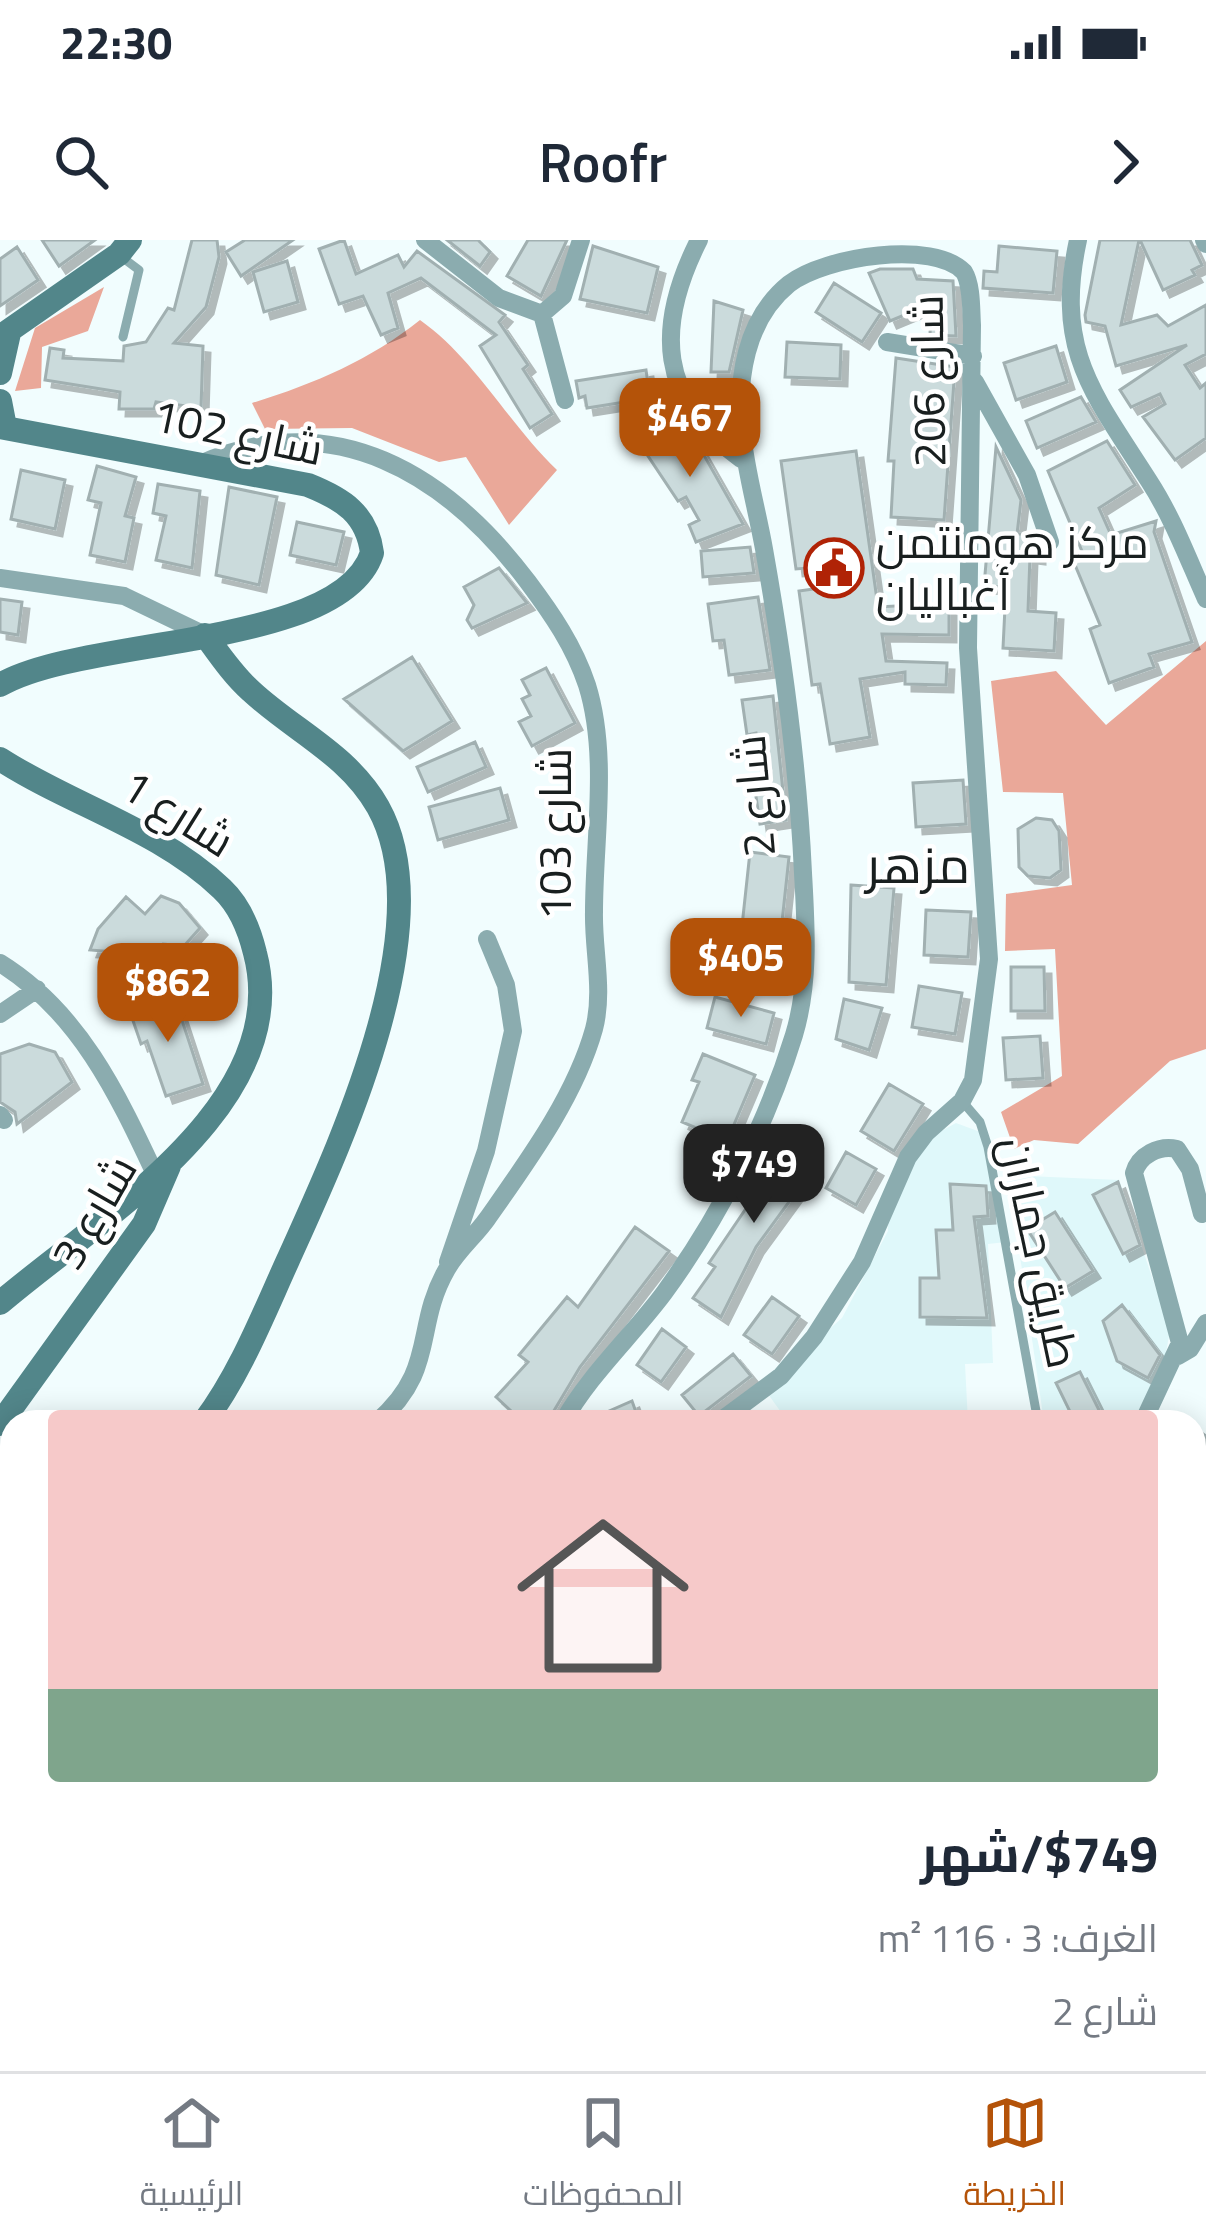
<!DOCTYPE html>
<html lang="ar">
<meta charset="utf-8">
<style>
:root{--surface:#fff;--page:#f2f2f3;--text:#1f2937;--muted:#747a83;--line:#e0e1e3;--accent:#b45309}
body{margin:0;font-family:"Titillium Web",Cairo,sans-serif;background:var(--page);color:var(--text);direction:rtl;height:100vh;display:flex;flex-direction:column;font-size:45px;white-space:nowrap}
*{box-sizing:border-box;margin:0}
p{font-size:39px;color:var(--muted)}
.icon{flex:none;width:66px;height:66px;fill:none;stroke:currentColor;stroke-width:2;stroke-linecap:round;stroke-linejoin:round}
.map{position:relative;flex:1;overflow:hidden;direction:ltr}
.sheet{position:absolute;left:0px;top:1170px;width:1206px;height:663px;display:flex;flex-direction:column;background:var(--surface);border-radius:36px 36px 0 0;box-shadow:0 6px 30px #0003;direction:rtl}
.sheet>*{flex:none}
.price{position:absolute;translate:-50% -102px;padding:0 27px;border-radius:24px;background:var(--accent);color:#fff;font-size:39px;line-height:78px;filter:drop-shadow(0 3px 6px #0008)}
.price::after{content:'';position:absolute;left:50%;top:72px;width:36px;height:27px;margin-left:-18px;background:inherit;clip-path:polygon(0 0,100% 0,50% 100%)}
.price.active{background:#222;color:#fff}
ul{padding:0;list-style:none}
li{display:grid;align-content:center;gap:24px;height:636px;padding:0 48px}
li+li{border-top:3px solid var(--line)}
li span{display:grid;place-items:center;height:372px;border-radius:12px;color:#555}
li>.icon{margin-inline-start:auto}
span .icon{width:216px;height:216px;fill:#fffc;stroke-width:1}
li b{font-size:51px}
.status{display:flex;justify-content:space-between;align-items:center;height:84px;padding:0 60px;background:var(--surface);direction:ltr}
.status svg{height:33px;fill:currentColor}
header{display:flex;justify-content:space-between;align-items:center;height:156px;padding:0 48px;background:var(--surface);font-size:54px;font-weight:600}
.dock{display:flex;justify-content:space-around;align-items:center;height:168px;border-top:3px solid var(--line);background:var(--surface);font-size:33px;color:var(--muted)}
.dock a{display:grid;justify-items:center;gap:6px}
.dock .active{color:var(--accent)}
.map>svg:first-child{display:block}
.built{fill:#dff8fa}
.forest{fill:#eaa899}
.building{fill:#cbdbdc;stroke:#a1b0b1;stroke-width:3;filter:url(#shadow)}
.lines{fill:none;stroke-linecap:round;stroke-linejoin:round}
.lane{stroke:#8bacaf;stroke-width:9}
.street{stroke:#8bacaf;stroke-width:18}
.secondary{stroke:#52868a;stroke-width:24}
.labels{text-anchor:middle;stroke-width:9;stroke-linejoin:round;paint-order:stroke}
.street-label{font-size:45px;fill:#191f1f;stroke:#fff}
.poi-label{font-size:45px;fill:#191f1f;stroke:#fff;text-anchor:start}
.quarter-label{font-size:51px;fill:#191f1f;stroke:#fff}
</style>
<div class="status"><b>22:30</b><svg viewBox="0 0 49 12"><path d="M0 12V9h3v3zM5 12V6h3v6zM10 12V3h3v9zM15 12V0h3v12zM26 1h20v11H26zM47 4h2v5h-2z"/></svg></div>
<header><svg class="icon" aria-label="forward" viewBox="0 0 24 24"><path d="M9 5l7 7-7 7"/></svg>Roofr<svg class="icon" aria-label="search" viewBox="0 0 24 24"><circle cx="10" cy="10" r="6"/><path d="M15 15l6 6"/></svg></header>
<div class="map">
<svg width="1206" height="1831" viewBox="0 0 1206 1831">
<defs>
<filter id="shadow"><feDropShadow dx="7" dy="7" stdDeviation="0" flood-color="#0004"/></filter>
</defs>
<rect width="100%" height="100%" fill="#f1fdfe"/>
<path class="built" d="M956,883L983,893L1006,1002L988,1004L993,1123L965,1124L968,1182H788L763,1147L842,1078L888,991L887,973L923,901Z
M1005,935L1119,940L1170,1090L1163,1130L1131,1182H1044L1020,1016L1024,995Z"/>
<path class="forest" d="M104,47L88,91L42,107L41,148L15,151L35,88Z
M420,80C475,119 508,183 557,230L509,285L466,217L439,222L352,188L265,189L252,163C314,144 370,120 420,80Z
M1206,401V809L1170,821L1078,904L1034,900L1014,909L1001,872L1062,836L1055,709L1005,711L1006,654L1072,645L1063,553L1003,552L991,441L1056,431L1106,485Z
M1206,1411V1499C1187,1471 1191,1441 1206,1411Z
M1206,1653V1831H1157L1154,1821H1194V1660Z
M0,1665L12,1690V1821H175L179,1831H13L0,1808Z
M486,1821H636L641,1831H480Z"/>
<path class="building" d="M42,0H95L59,26Z
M192,0H217L219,17L206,67L174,103L203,106L201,168L156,162L154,169H119L120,152L45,140L50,108L64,110L63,118L123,121L124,106L146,102L168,68L174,70Z
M245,0H293L241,36L226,12Z
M344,0L356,34L398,15L404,27L417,11L505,75L499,82L528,125L523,129L552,174L530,188L480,106L496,95L421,38L388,53L398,88L381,95L363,56L339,64L319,9Z
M447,0H478L490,12L480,26Z
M528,0H567L541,56L507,36Z
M1100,0H1139L1121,85L1157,75L1168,86L1206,65V114L1185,125L1200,148L1206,143V198L1175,220L1143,177L1165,164L1160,154L1131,167L1120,150L1187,105L1116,126L1105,86L1086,82L1085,75Z
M1140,0H1190L1202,25L1192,30L1195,35L1163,50Z
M593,6L658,27L647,73L580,59Z
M999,6L1057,11L1053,53L983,48L984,31L997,32Z
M17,7L38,40L0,66V19Z
M287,21L298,62L264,72L253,32Z
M880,29H913L917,39L953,41L956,96L930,95L931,64L890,81L869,33Z
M834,43L881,73L862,102L816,72Z
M714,61L743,70L729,132H711Z
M787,102L841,105L840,139L785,137Z
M1056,106L1067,142L1016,160L1004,123Z
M896,118L955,127L944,280L891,277L894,221H888Z
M646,130L650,158L587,168L585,156L579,158L576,141Z
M1081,157L1096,182L1037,208L1026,181Z
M670,177L690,217L701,210L743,284L696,302L689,285L699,280L686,257L678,261L634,195Z
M1107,201L1135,245L1099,268L1111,295L1156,281L1154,292L1192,402L1149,414L1154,427L1109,443L1090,389L1100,385L1073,320L1084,316L1048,231Z
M996,207L1021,260L1017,294H1033L1038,308V317L1030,316L1028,371L1056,373L1054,411L1003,408L1006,347L984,346Z
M856,211L878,367L949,363V395L882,394L886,421L947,423L946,445L905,444V432L860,439L870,497L830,504L820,444L812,445L799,351L849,344L847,325L796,329L781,221Z
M97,226L136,237L125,276L134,278L125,322L90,315L101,263L88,260Z
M21,230L65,240L55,289L11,279Z
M158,244L200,251L192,328L156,320L166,276L153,273Z
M229,247L277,257L259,345L216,335Z
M297,282L344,292L336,325L290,315Z
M750,307L754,333L703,337L701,311Z
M499,328L527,363L472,388L467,380L474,365L464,347Z
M758,357L770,430L729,435L724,400L713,401L708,364Z
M0,359L22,362L18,395L0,392Z
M412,417L452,481L403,511L344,459Z
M546,428L575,483L532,506L519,482L531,476L522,459L530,455L522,440Z
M773,456L786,580L760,584L754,543L763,542L756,493L747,495L742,460Z
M475,502L486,527L428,552L417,527Z
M963,540L966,584L916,587L913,543Z
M500,548L509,580L438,600L429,567Z
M1036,578L1052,580L1059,591L1061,630L1050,638L1028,636L1019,627L1018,589Z
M750,612L789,617L781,691L742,686Z
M851,645L894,648L886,745L849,742Z
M161,656L179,663L200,688L184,706L163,704L153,715L90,710L98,689L126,657L145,674Z
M926,670L971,672L968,717L924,715Z
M1011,727H1044L1045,771H1011Z
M919,746L962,753L955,794L912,787Z
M174,756L203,844L166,856L147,801L141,804L130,772Z
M715,757L774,773L766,804L707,788Z
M844,759L882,768L869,810L836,799Z
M1040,796L1043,838L1006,840L1003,798Z
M29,804L55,812L72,842L17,884L15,872L0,862V814Z
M703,814L755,835L727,901L682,882L699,842L692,840Z
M889,844L923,864L894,911L861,891Z
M783,898L815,914L797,951L756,1007L721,1077L693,1058L715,1027L709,1023L768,936Z
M846,912L876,929L856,965L826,948Z
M1118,942L1140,1005L1123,1014L1093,955Z
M950,944L986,946L988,976L974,977L987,1078L920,1077V1038H939L936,990H953Z
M1055,972L1093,1031L1065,1048L1027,989Z
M635,987L669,1011L580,1127L552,1174L545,1182H523L496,1157L528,1122L519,1115L567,1057L578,1067Z
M772,1057L799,1076L772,1114L744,1095Z
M1122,1065L1160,1115L1148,1138L1117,1121L1103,1081Z
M662,1089L686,1107L661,1142L637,1125Z
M733,1114L751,1136L699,1176L682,1155Z
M1080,1132L1105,1182H1075L1056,1143Z
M632,1161L637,1175L632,1182H584Z
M1194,1187L1206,1196V1222L1194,1229Z
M12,1552V1603L0,1609V1559Z
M1194,1594L1206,1600V1620L1194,1633Z"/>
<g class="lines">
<path class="lane" d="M123,97L139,30L123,18
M962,861L980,882L988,907L1038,1182"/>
<path class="street" d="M425,0L499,58L542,74L563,56L581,0
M699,0C655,87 658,159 741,219
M1078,0C1054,111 1093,153 1149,241C1173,278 1188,319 1206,359
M1204,0L1206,4
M542,74L565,160
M887,102L973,116
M975,142L1027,235L1050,302
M200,224C334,165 447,234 528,342C552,374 574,406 587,445C609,515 594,599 594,672C593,710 604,751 594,789C575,857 527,922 487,979C475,996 457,1011 447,1029C413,1088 438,1129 377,1182
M0,338L124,356L205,395
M0,723C79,772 117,853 155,934
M0,774L37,749
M0,875L4,880
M448,1022L486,911L513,791L506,745L487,699
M1178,1116L1190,1109L1206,1083
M563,1182C589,1135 632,1096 664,1053C720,976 766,886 794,795C810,742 806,687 803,633C798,523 783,416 764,309C752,242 729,180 747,112C754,86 768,61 789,44C825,16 934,0 964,32C972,45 971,70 972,85L968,408L989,719L973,840L962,861L926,893L908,917L862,1022L814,1097L781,1136L719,1182
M1143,1182L1180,1103L1134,933C1139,915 1159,905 1177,909L1190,929L1202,974
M1194,1255L1206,1235
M1120,1821L1125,1831
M941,1831L958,1821"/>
<path class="secondary" d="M0,97L119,14L130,0
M0,133L9,93
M0,161L5,187
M0,187L308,245C343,259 367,274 372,313C341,409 83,396 0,445
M0,519C71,565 159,589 222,649C240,666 249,688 255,713C295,864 98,979 0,1063
M204,1182C240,1134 263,1075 288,1020C338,909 444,685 378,567C348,514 294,491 251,451C233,435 219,414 205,395
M0,1184L144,984L169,926
M1194,1282L1206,1329
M0,1375L12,1389
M1194,1384L1206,1356
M1194,1529L1206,1546
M218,1821L224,1831
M453,1831L460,1821"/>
</g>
<defs>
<g id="civic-ring" transform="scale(3)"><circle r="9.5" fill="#fff" stroke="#b02306" stroke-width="1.5"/><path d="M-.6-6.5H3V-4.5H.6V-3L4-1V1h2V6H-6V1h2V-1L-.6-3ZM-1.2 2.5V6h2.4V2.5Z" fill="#b02306"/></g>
</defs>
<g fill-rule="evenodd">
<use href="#civic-ring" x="834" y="328"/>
</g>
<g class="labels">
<g class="street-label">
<text transform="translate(928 141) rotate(-91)" y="16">شارع 206</text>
<text transform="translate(238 192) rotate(12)" y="16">شارع 102</text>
<text transform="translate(754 556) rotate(-95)" y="16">شارع 2</text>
<text transform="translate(178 573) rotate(32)" y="16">شارع 1</text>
<text transform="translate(555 594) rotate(-90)" y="16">شارع 103</text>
<text transform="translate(94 972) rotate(-60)" y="16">شارع 3</text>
<text transform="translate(1040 1012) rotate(78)" y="16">طريق جماران</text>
</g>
<g class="poi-label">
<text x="876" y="318">مركز هومنتمن<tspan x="876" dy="52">أغباليان</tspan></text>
</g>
<g class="quarter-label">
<text x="918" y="643">مزهر</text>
</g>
</g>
</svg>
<b class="price" style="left:690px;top:240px">$467</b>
<b class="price" style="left:741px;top:780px">$405</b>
<b class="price" style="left:168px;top:805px">$862</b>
<b class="price active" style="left:754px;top:986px">$749</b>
<section class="sheet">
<ul>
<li><span style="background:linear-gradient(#f6c9c9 75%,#7fa58c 0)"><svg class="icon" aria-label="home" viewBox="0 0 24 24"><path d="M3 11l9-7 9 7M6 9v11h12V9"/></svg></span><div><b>$749/شهر</b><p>الغرف: 3 · 116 m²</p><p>شارع 2</p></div></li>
</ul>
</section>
</div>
<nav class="dock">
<a class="active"><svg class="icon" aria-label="map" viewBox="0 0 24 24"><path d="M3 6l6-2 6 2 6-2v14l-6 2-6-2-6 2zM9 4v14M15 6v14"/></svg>الخريطة</a>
<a><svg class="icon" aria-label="saved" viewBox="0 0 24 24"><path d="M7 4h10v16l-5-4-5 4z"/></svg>المحفوظات</a>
<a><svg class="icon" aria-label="home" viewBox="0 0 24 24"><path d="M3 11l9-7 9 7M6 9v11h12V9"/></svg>الرئيسية</a>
</nav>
